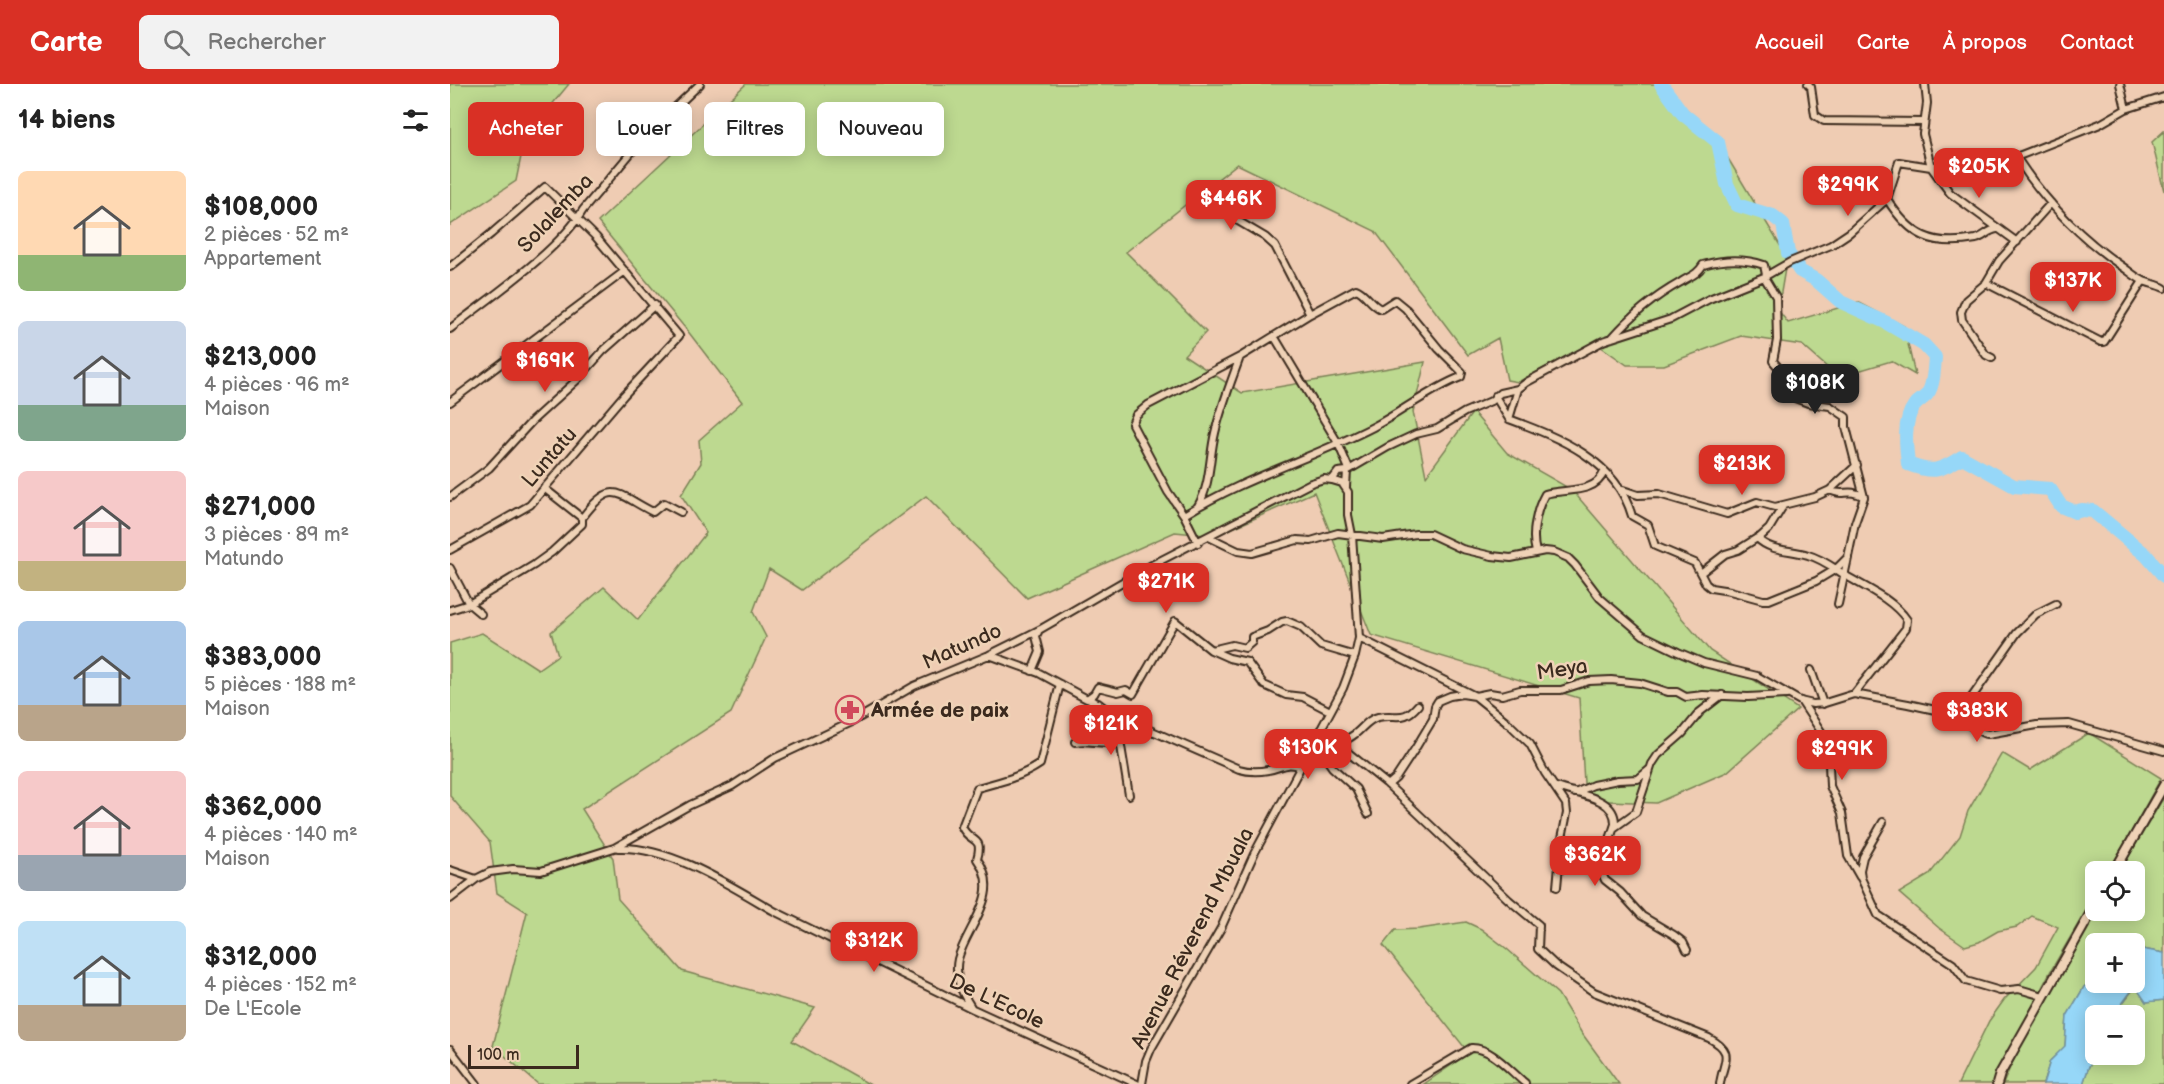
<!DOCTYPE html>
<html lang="fr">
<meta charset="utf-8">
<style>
:root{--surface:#fff;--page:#f2f2f2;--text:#222;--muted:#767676;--accent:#d93025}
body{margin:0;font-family:"Balsamiq Sans",sans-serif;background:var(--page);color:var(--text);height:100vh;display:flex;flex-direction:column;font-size:22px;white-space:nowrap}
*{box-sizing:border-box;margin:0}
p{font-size:20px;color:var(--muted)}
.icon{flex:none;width:33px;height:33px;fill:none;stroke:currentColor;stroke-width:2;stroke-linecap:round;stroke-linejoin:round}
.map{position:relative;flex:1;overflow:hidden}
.drawer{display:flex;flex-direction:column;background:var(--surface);width:450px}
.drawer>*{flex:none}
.hud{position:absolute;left:18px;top:18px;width:570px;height:54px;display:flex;gap:12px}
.controls{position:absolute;left:1635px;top:777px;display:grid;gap:12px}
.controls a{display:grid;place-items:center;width:60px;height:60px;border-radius:9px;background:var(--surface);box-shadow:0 3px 15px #0003;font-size:30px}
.scale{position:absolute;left:18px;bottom:15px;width:111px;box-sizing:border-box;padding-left:6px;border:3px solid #3b2a1e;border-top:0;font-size:16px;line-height:21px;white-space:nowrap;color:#3b2a1e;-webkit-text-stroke:4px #efd2b6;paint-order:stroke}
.price{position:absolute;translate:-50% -51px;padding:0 14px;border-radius:12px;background:var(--accent);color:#fff;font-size:20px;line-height:39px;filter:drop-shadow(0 2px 3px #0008)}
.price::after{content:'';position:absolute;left:50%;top:36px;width:18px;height:14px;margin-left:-9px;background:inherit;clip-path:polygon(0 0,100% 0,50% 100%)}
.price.selected{background:#222;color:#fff}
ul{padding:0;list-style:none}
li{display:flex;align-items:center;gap:18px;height:150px;padding:0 18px}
li span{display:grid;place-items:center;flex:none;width:168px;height:120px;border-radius:9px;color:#555}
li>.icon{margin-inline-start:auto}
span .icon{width:72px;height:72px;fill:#fffc;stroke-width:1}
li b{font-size:26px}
h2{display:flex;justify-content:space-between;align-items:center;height:72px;padding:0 18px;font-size:26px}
.tag{padding:0 21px;border-radius:9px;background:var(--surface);box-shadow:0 3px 15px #0003;font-size:21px;line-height:54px}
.tag.selected{background:var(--accent);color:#fff}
header{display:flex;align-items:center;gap:36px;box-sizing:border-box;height:84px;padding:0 30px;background:var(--accent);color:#fff}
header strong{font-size:28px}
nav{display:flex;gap:33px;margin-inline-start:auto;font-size:21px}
.search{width:420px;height:54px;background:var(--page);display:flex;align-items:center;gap:15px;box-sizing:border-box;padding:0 21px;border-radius:9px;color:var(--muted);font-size:22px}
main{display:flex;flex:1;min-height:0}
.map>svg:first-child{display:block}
.green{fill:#bdd990;stroke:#7c8257;stroke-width:1.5}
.water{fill:#96d7f8;stroke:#7292a1;stroke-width:1.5}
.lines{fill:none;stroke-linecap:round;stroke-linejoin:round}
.river{stroke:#96d7f8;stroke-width:14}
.minor-casing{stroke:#3b2a1e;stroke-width:10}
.tertiary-casing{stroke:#3b2a1e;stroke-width:12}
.minor{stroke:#efd2b6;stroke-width:6}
.tertiary{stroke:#efd2b6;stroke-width:8}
.labels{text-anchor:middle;stroke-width:5;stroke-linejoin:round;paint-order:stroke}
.street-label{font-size:21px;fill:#3b2a1e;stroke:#efd2b6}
.poi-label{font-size:21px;font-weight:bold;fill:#3b2a1e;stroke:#efd2b6;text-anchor:start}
</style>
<header>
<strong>Carte</strong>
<div class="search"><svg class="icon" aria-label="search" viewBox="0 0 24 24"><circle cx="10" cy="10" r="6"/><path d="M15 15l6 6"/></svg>Rechercher</div>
<nav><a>Accueil</a><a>Carte</a><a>À propos</a><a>Contact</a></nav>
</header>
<main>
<section class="drawer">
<h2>14 biens<svg class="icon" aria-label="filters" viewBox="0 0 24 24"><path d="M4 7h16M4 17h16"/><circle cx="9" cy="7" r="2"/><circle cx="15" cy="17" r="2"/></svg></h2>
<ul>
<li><span style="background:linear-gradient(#ffd9b3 70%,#8fb573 0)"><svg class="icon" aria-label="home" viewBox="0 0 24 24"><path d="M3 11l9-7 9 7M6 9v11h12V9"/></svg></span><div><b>$108,000</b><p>2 pièces · 52 m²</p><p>Appartement</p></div></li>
<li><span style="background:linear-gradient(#c9d6e8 70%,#7fa58c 0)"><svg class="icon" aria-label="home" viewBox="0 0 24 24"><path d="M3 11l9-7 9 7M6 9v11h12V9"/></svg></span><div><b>$213,000</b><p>4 pièces · 96 m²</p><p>Maison</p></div></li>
<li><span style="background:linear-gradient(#f6c9c9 75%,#c2b280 0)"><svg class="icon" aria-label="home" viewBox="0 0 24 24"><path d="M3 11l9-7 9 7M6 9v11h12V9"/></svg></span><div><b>$271,000</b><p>3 pièces · 89 m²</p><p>Matundo</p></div></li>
<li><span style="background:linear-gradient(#a9c7e8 70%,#b9a48a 0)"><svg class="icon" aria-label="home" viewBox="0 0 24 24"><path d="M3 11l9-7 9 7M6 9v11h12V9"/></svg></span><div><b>$383,000</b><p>5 pièces · 188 m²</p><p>Maison</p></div></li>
<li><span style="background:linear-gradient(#f6c9c9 70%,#9aa5b1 0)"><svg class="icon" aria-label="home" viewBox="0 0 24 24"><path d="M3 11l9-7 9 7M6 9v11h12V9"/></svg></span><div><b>$362,000</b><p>4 pièces · 140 m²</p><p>Maison</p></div></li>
<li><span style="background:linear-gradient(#bfe0f5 70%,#b9a48a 0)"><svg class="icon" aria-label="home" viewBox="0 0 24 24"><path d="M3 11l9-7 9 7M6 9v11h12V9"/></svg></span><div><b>$312,000</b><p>4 pièces · 152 m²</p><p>De L'Ecole</p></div></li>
</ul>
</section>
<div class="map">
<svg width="1714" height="1000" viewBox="0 0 1714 1000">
<rect width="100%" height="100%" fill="#efccb3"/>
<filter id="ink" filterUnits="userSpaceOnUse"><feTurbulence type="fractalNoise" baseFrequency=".0167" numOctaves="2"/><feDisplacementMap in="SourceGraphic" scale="12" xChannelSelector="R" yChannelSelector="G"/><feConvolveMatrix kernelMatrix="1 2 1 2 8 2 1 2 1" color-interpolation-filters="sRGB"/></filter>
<g filter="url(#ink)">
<path class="green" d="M0,0H119L75,53L66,97L0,141Z
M296,0H1207L1261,46L1337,173L1328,226L1338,239L1408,218L1454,242L1465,291L1441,277L1388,293L1352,261L1291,252L1214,281H1177L1144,258L1068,298L1057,296L1048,254L1018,271L925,147L787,80L676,168L756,248L734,271L792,309L975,278L963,328L976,392L1023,328L1057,369L1122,406L1260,567L1348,625L1277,688L1206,719L1135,716L1129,614L921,551L864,408L765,452L725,448L577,514L476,412L352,506L319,485L303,528L316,553L281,629L132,725L163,774L168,815L232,887L365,924L342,957L419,1000H88L43,962L77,828L47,809L40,758L0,712V559L32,549L88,585L108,571L101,548L154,503L188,536L256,449L231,411L251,379L249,356L292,318L240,250L148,138Z
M1714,47V107L1702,58Z
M1639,649L1711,694L1659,787L1646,788L1645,811L1600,888L1542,1000H1508L1539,937L1554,916L1586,883L1608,843L1582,832L1567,843L1548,847L1529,858L1515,862L1489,844L1449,809L1479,791L1510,752L1518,727L1552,669L1580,686Z
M1714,713V869L1692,865L1685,868L1684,860H1646L1645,894L1634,903L1617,932L1615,963L1600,977L1593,1000H1553C1578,939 1613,883 1646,827L1684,826V788L1670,787Z
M1016,838L1031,845L1057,865L1108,910L1131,948L1169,1000H974L1019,969L933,861L945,846L969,845Z
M1686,902L1696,918L1714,916V1000H1633L1639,982L1647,971L1684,970V932L1666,931L1668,925Z"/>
<path class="water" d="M1692,865L1714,869V916L1696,918L1685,902L1668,925L1666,931L1646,932V970L1647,971L1639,982L1633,1000H1593L1600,977L1615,962L1617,932L1634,903L1645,894L1646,898H1684L1685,868Z"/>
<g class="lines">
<path class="river" d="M1211,0L1233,30L1268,58L1277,100L1287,121L1323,132L1333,140L1338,169L1350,187L1366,196L1391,218L1435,238L1474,261L1485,273C1484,284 1484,300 1478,309C1475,314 1468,317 1464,322C1453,337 1456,362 1458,380C1483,390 1490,387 1512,373L1564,402L1600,405L1611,422L1625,428L1632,426L1643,427L1696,471L1714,492"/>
<g class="minor-casing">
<path id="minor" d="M1358,0L1361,3L1365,31L1374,37L1474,38
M1475,0L1477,19L1473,50L1481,83L1500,109L1567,158
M1670,0L1676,25
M1566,73C1594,116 1630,154 1673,183C1679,187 1685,193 1692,196C1699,200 1707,200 1714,204
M1437,115C1460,152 1482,163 1526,155C1534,153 1538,146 1547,145
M795,117L782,127L783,134L815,153L825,162L860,230
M0,183L41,150L95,103L146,153L229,252L174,311L80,421L0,466
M1536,199L1651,258H1654L1693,197
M0,245C39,214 109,167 133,126L195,52L250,0
M824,252L888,359L899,385
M1162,254C1181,232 1206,212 1231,198C1240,192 1247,191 1253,181C1274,175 1293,174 1314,181L1316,191
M1542,274L1536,271L1512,236L1511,228L1516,216L1536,199L1549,177L1601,119
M1068,305L1059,335C1110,354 1166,376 1182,432L1198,441L1205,462L1245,479L1256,500L1261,504L1280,507L1313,516H1319L1366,497L1386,485L1398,473L1405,439L1414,413L1396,343V333L1380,322L1358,319L1345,314L1339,296L1323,277L1327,256L1326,213L1314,193
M1045,312L1059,335
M0,318L175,187
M896,403L897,387
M1173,406L1188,411L1209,410L1277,430L1307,418L1325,423L1365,413L1380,406L1407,381
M1380,406C1394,414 1397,403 1414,413
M0,413L39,384L82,337L128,295L153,267L205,221
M748,422C761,400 759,374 765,349C771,323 781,298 790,273
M734,431L718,408L682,340L686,331L698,321L790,273L860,230L906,205C915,208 921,221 931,225L945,216L956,225L989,265L1012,288L1011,293C980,305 952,328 923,343C861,375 793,394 734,431L748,459
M132,434C162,394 167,410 203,428L214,419L231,428
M759,453L788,467L802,469L847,456L861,457L888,449L933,455L966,450H980L1012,465L1042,472L1061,474L1095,467L1104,468L1118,474L1125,481L1150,514L1193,551L1228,568L1254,579L1307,592L1350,617L1363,620L1375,619L1404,610L1458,620L1499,629L1533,649L1538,650L1587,641L1619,640L1714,667
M1309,454L1319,445L1333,422
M1086,468C1081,451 1086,426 1095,410C1114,404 1145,411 1154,388
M0,484L19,520L31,530
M1252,488L1275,470L1288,466L1307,454C1321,468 1339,465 1358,471C1373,475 1385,485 1398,493C1419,505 1443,516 1457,536L1456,544L1404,610
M1388,520L1398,474
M0,526L19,520L84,481L102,468L132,440V434L94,404
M909,554L1025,612L1056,637L1080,660L1095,689L1116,720L1117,729L1111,759L1107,803
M761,566L779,574L797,578L814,601L836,611L853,613L880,627
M539,571L589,589L637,615L644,610L648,603L668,608L676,606L683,610L725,537L761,566L782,561L795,564L802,558V553L818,547L832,538L837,537L851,543L871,562L905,572
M1361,586L1373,620
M582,587L590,568L586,552L589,546
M637,615L648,619L661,629L789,685C799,688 808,688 818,686C832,684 835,677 851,683
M1351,617L1378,658L1380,702L1392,729L1398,772L1410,793
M661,629L668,644L679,711
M1511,636L1522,613L1567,549L1586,530L1606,520
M870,646L936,699L1059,816L1089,841L1088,865L1106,882L1144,908L1259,954C1286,969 1273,976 1270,1000
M625,658C638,655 650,661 663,658C676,656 688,648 701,648
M888,659C894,657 900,654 905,650C913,644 918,635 928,633C947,629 953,639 968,621
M860,665L875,673L882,683L906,705L918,730
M938,701L946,694L965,665L983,635L985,622L988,617L1000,612L1012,610L1025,612L1040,609L1052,611L1070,606H1111L1139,597L1161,596L1190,599L1218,608H1227L1236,613L1253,611L1298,613L1336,611
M1107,703C1126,711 1166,712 1165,740L1150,785L1155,796L1170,808L1192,832L1224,851L1233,858L1237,866
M1125,709L1143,701L1168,696L1188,695L1200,685
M1433,738L1413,773L1410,786L1411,794L1428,831L1503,880L1516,897L1550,907L1569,905L1593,912
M1165,743L1186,728L1202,680L1208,671L1232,650L1250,628L1272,611
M168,764C220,762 281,802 324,827L523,925L687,1000
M0,786L26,795
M0,815L26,795L40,788L63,785L91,787L164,764L240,721L282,702L325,674L402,638L464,602L539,571L589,546L700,482L861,399L874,395L882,396L888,388L897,387L938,363L966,350L987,345L1015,328L1041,317L1050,309L1068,305L1077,298L1153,257L1221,235L1259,215L1314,193L1340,178L1381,161L1399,149L1437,115L1449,78L1481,83L1521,73H1566L1650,40L1676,25L1714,13
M521,923C512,909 504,893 508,875C517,842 553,810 527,775C534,751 520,760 512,743L527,704C550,698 571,693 590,680L610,600
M0,965L27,1000
M692,1000L696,977L701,965L771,844L804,770L893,604L905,572L909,554L902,451L898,431V408L892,399L882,396
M960,1000L1021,964C1041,963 1060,987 1075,999"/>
</g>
<g class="tertiary-casing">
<path id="tertiary" d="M1664,788L1714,701
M1547,1000L1550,990L1646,820"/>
</g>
<use href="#minor" class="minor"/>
<use href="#tertiary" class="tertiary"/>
</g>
</g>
<defs>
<g id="pharmacy-ring" transform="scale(1.5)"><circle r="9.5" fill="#efd2b6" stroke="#d1495b" stroke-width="1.5"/><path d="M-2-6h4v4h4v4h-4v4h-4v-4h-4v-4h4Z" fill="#d1495b"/></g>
</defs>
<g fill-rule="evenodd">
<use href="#pharmacy-ring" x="400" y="626"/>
</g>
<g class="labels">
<g class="street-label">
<text transform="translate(105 129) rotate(-47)" y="7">Solalemba</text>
<text transform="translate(99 373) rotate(-49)" y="7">Luntatu</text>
<text transform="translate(512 562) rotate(-24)" y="7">Matundo</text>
<text transform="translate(1112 585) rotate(-8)" y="7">Meya</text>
<text transform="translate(742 854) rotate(-63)" y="7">Avenue Réverend Mbuala</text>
<text transform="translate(547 917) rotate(25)" y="7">De L'Ecole</text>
</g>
<g class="poi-label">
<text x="421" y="633">Armée de paix</text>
</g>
</g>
</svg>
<div class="controls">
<a><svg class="icon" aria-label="locate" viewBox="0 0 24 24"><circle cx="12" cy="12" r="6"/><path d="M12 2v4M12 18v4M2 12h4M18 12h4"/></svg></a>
<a>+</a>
<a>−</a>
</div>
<div class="scale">100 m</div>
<b class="price" style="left:1529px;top:115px">$205K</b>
<b class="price" style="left:1398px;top:133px">$299K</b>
<b class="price" style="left:781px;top:147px">$446K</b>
<b class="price" style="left:1623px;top:229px">$137K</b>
<b class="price" style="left:95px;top:309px">$169K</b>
<b class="price selected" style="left:1365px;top:331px">$108K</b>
<b class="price" style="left:1292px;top:412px">$213K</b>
<b class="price" style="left:716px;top:530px">$271K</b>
<b class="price" style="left:1527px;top:659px">$383K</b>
<b class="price" style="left:661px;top:672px">$121K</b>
<b class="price" style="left:858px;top:696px">$130K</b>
<b class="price" style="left:1392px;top:697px">$299K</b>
<b class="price" style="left:1145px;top:803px">$362K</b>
<b class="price" style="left:424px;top:889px">$312K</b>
<div class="hud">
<a class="tag selected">Acheter</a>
<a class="tag">Louer</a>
<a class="tag">Filtres</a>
<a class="tag">Nouveau</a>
</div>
</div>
</main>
